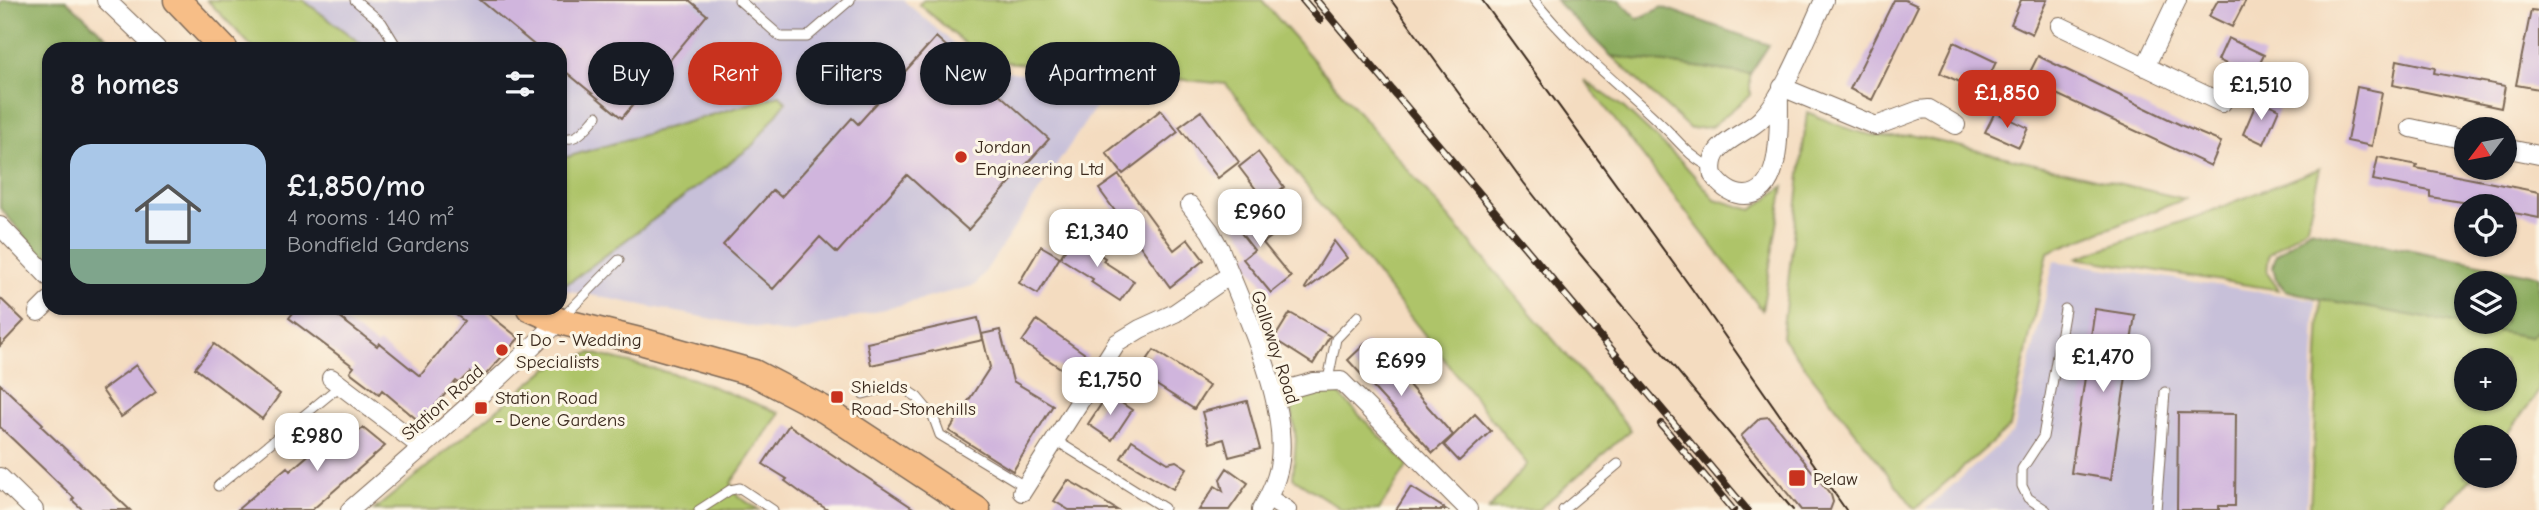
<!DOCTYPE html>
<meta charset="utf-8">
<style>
:root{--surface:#171b24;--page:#242831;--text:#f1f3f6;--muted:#9ea1a6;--accent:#c8321e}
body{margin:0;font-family:"Comic Neue",sans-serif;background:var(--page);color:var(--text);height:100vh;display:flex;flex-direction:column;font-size:26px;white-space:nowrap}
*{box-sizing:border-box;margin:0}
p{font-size:23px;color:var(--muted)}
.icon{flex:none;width:38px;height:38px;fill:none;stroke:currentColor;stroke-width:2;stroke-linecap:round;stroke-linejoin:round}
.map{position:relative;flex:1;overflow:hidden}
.details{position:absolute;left:42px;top:42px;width:525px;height:273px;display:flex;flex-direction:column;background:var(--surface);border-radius:21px;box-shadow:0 2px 5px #0004}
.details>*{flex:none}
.hud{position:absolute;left:588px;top:42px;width:665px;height:63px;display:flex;gap:14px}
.needle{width:46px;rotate:238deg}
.buttons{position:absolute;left:2454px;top:117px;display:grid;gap:14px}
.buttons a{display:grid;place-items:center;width:63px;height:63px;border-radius:50%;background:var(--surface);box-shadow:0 2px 5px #0004;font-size:35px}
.price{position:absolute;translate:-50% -60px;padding:0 16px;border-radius:14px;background:#fff;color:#222;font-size:23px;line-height:46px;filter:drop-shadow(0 2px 4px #0008)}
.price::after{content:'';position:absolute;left:50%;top:42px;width:21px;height:16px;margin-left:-10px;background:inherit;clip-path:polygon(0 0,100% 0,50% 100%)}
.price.current{background:var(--accent);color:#fff}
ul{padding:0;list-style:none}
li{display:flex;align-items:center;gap:21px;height:175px;padding:0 28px}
li span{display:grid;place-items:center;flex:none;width:196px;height:140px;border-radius:21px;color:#555}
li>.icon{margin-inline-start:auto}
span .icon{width:84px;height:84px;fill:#fffc;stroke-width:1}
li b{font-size:30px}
h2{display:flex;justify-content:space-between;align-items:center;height:84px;padding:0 28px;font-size:30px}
.tag{padding:0 24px;border-radius:32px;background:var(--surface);box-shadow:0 2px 5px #0004;font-size:24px;line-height:63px}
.tag.current{background:var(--accent);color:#fff}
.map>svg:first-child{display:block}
.industrial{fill:#c7c0d9}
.green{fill:#aec469;stroke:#747744;stroke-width:2;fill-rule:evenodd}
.forest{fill:#8aaa5d;stroke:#626a3e;stroke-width:2;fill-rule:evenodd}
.building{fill:#d0b5dd}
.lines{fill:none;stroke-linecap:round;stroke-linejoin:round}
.lane-casing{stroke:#7c6857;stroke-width:11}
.street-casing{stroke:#7c6857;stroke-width:20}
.primary-casing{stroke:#7c6857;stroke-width:29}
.lane{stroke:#fff;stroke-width:9}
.street{stroke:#fff;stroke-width:18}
.primary{stroke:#f7be87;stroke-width:26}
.tram{stroke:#3b2a1e;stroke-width:2}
.rail-casing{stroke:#3b2a1e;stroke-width:8}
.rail{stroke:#fcf5e5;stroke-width:5;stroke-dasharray:16;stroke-linecap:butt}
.poi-dot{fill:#c8321e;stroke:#fcf5e5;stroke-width:2.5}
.labels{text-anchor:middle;stroke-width:6;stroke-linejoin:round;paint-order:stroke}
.poi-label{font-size:19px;fill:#3b2a1e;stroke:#fcf5e5;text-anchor:start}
.street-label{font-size:19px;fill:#3b2a1e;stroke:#fcf5e5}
</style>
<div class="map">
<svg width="2539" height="510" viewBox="0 0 2539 510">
<rect width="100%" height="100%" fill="#fcf5e5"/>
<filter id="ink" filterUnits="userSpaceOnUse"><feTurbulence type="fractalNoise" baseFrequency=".0143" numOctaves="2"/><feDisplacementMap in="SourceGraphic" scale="14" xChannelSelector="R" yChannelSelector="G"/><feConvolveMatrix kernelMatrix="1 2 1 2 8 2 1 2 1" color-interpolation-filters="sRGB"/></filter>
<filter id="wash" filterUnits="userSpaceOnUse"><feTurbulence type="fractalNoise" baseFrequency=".00686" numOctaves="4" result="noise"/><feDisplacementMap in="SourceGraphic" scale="28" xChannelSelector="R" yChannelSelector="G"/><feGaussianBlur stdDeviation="1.57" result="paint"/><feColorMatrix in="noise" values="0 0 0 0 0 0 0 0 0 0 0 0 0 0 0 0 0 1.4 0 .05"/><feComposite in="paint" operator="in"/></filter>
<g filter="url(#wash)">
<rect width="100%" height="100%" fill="#f4dcc0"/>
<path class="industrial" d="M236,0H903L981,67L1109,87L976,285L790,334L560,289V49H290Z
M2054,261L2316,300L2306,510H1925L2014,431Z"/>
<path class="green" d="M207,0H303L368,49H254Z
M924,0H1262L1631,430L1538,510H1488L1527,464L1226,84L984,60L919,4Z
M1611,56L1750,74V95L1711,127L1690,129Z
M1584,80L1623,107L1682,162L1715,199L1752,210L1784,186L1762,310Z
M780,95L786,102L752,146L571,281L560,285V159Z
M1807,112C1841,126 1874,143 1911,135L2185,199L2048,252L2010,427L1915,509L1782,337Z
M2320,168L2307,226L2269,254L2267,273L2279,290L2076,258L2201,215Z
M2321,299L2529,336L2539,330V391L2504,439L2466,438V476H2474L2442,510H2310ZM2466,360H2504V399H2466Z
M591,353L693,379L780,413L731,483L738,496L759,510H374L548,368Z
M1322,391H1336L1408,465L1379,510H1343L1293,478L1296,440L1292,410L1305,398Z"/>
<path class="forest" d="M3,0H66L109,39L103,49H49V265L0,208V4Z
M1555,0H1619L1638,19L1662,7L1769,45L1750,74L1611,56Z
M2309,229L2539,276V330L2529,337L2321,299L2285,290L2276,279L2273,267L2276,255ZM2466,284H2504V322H2466Z"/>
<g id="blocks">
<path class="building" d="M480,0H689L707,15L622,118L560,67V49H539Z
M1894,0H1905L1918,6L1872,100L1850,89Z
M2021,0H2047L2032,34L2011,24Z
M2218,0H2246L2232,27L2209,16Z
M2531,10L2539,11V89L2516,85Z
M936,37L1049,139L968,230L907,175L837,253L820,237L773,289L723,245L773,190L781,197L852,118L858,124Z
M2228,38L2264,55L2253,77L2218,60Z
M1954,42L1996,62L1982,92L1940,73Z
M2038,56L2183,126L2221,142L2211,166L2026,80Z
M2397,60L2435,68L2434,73L2505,86L2501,108L2393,85Z
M2357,87L2382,92L2372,146L2347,141Z
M2258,99L2279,109L2264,144L2243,134Z
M1161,110L1178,132L1123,174L1106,153Z
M1201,111L1239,162L1218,178L1179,127Z
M1995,112L2028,128L2019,147L1985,132Z
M1258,152L1284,187L1265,201L1239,167Z
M2378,157L2417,165L2416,168L2539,192V218L2504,211V206H2486L2430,197V191L2373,180Z
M1119,175L1174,250L1188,239L1204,260L1170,287L1099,189Z
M1252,204L1275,234L1263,243L1291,277L1271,293L1243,259L1254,250L1231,220Z
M1073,237L1105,258L1103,261L1134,281L1120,301L1091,282L1093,279L1060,258Z
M1334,241L1347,258L1307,289L1305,288Z
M1041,246L1060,257L1038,294L1019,283Z
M0,298L24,321L0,346Z
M297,308H327L377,346L379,343L420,376L464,321L447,308H481L519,338L481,380L470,372L459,383L456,381L421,423L382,390L379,394L350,372L354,367L289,318Z
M2095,309L2135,315L2111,479L2071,473Z
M1290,313L1330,336L1313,364L1274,339Z
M978,318L983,340L871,365L867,343Z
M1037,320L1088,356L1074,377L1022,342Z
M1000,330L1013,381L1053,405L1013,471L949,431L990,367L982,334Z
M1366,343L1408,384L1453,435L1433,453L1348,360Z
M214,344L280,394L262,419L195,368Z
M1154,350L1209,386L1194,409L1138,373Z
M136,365L156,392L121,417L102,390Z
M0,384L43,424L41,426L130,510H83L72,500L74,498L0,427Z
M1108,394L1132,410L1112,440L1088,424Z
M1247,401L1260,449L1229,457L1224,439L1210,443L1202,412Z
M2178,413L2236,414L2235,506H2219V510H2177Z
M1475,414L1491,431L1459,461L1444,445Z
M1769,417L1831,495L1833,502L1830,510H1801L1741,436L1760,418Z
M343,425L353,436L363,428L385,446L312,510H237L287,467L290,471Z
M789,425L824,449L916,510H828L804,495L785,481L787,479L763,464Z
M1132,440L1168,463L1176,461L1187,468L1173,489L1121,458Z
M1227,468L1248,483L1229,510H1199L1215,486L1223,491L1220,479Z
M1068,480L1082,488L1117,510H1069L1054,501Z
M1411,487L1447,510H1396Z"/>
</g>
</g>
<g filter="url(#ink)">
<use href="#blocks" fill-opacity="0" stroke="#7c6857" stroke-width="2"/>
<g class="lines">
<g class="lane-casing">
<path id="lane" d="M355,0L382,23L398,49
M739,0L781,37H807L850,0
M1534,0C1571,47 1619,84 1662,125C1679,141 1689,157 1711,167
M560,137C577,143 586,128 597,116
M563,317L619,260
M1328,380L1336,339L1358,316
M863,394L899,385L917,397L933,416L940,435L1026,487
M1055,440L1164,508
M218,486L341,385
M699,510L730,490L740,488L773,510
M1563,510L1618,464
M2046,510L2028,498L2022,486V469L2043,437L2065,309
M2156,510L2165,392"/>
</g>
<g class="street-casing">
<path id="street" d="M106,0L157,49
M2060,26L2222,103
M2145,67L2177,0
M1782,87L1876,126L1919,110L1929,109L1956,125
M1779,94C1778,120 1785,195 1745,195C1731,195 1720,185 1713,175C1706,143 1743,137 1761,119C1785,95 1809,32 1824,0
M2411,128L2466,140
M2504,148L2539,155
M1190,205L1210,231L1220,249C1243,309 1287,396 1280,460C1278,479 1270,495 1261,510
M0,226L49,277
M38,312L49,301
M331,378L423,448
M1274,393L1314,382L1341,381L1468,509
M0,477L34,510
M1022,492L1117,343L1140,329L1175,313L1230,275
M1268,498L1287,510
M350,510C421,449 492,387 559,321"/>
</g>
<g class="primary-casing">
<path id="primary" d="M177,0L224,49
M530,308L559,321L644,342L754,373L825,410L977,510"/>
</g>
<use href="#lane" class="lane"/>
<use href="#street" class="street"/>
<use href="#primary" class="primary"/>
<path class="tram" d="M1391,0L1524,183L1576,249L1793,510
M1482,0L1692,289L1846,510"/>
<g class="rail-casing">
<path id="rail" d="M1303,0L1320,20
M1316,0L1747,510
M1661,424L1733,510"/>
</g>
<use href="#rail" class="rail"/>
</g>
</g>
<g class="poi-dot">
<circle cx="961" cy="157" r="7"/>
<circle cx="502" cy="350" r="7"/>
<rect x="830" y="390" width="14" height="14" rx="3.5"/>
<rect x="474" y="401" width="14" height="14" rx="3.5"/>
<rect x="1788" y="469" width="18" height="18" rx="3.5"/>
</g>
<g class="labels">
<g class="poi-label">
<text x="975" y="153">Jordan<tspan x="975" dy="22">Engineering Ltd</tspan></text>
<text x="516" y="346">I Do - Wedding<tspan x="516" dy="22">Specialists</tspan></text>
<text x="851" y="393">Shields<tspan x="851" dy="22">Road-Stonehills</tspan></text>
<text x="495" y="404">Station Road<tspan x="495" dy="22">- Dene Gardens</tspan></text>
<text x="1813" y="485">Pelaw</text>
</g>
<g class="street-label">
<text transform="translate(1276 347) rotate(72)" y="7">Galloway Road</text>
<text transform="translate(442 402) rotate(-42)" y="7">Station Road</text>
</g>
</g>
</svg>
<div class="buttons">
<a><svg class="needle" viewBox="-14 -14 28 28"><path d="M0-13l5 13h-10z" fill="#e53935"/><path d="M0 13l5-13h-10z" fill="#9ea1a6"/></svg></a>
<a><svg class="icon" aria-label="locate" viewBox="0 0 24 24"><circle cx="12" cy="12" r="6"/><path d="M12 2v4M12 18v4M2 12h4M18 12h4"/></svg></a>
<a><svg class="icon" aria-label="layers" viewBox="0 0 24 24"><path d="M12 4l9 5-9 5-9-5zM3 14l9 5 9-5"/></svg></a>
<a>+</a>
<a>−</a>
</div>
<b class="price" style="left:2261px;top:122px">£1,510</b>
<b class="price current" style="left:2007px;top:130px">£1,850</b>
<b class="price" style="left:1260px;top:249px">£960</b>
<b class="price" style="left:1097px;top:269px">£1,340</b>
<b class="price" style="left:2103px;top:394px">£1,470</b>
<b class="price" style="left:1401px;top:398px">£699</b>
<b class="price" style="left:1110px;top:417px">£1,750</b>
<b class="price" style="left:317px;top:473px">£980</b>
<div class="hud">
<a class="tag">Buy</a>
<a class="tag current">Rent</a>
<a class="tag">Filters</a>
<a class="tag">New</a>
<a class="tag">Apartment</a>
</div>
<section class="details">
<h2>8 homes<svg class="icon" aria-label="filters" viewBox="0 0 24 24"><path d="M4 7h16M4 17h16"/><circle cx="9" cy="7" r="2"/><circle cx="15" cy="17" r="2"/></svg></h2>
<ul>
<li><span style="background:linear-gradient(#a9c7e8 75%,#7fa58c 0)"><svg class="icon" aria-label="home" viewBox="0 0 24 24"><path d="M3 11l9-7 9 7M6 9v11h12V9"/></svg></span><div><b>£1,850/mo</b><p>4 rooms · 140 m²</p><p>Bondfield Gardens</p></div></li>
</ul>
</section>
</div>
